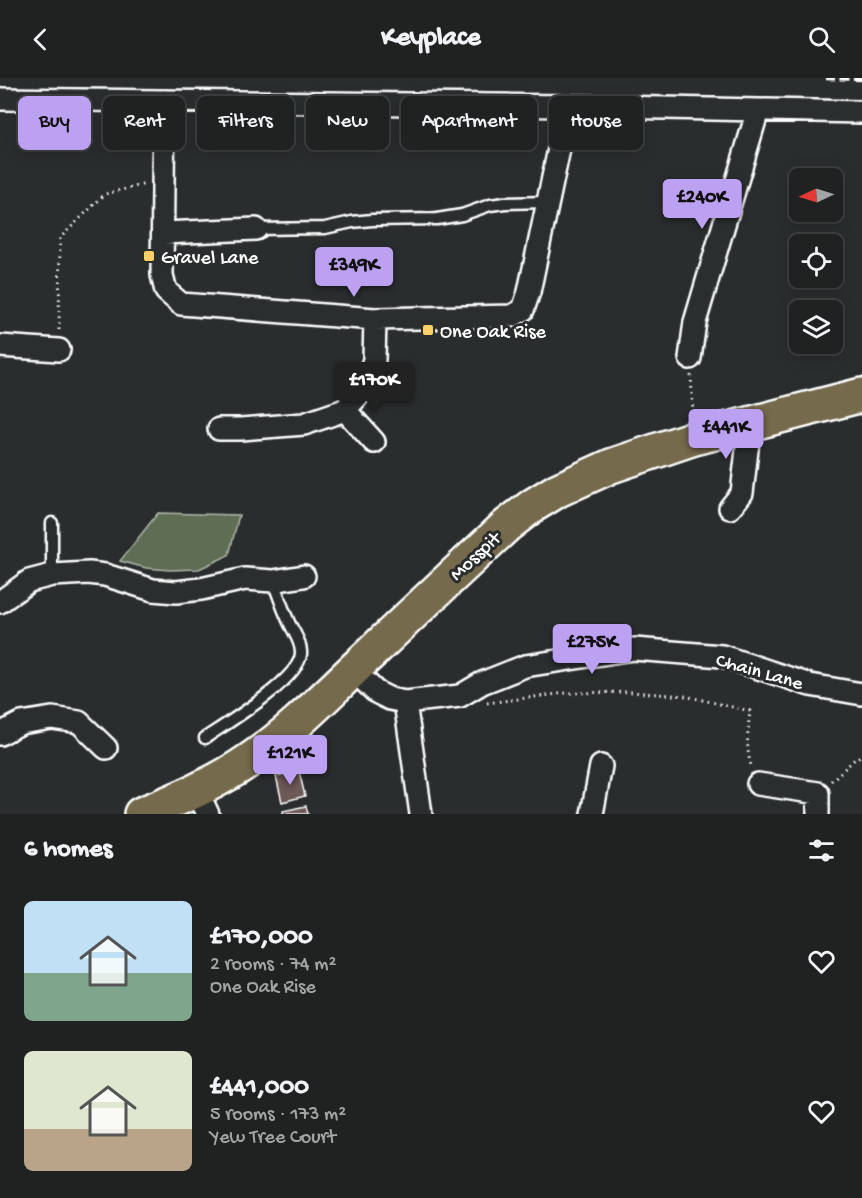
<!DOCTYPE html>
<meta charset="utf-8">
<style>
:root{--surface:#202222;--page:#282a2a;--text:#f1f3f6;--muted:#a2a4a5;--line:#3d3f40;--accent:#bca0f2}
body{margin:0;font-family:"Gochi Hand",sans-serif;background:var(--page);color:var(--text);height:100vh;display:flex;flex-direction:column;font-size:22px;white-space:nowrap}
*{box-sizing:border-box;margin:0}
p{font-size:20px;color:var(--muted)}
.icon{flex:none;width:33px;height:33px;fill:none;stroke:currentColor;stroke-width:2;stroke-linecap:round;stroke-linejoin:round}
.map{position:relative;height:736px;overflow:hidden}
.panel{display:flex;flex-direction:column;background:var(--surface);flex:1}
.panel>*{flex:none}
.banner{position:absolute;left:18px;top:18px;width:826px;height:54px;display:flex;gap:12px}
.needle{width:39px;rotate:266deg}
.controls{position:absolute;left:789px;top:90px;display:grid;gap:12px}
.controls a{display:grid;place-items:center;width:54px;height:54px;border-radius:9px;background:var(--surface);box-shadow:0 3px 15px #0003,0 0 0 2px var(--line);font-size:30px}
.price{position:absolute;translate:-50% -51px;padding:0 14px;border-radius:6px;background:var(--accent);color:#111;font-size:20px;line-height:39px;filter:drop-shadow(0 2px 3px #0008)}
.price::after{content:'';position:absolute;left:50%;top:36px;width:18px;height:14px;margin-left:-9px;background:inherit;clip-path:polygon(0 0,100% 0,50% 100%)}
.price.active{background:#222;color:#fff}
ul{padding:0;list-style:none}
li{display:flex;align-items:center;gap:18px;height:150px;padding:0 24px}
li span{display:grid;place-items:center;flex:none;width:168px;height:120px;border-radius:9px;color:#555}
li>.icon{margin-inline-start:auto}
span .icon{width:72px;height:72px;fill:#fffc;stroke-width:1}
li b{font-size:26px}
h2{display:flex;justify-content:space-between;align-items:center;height:72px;padding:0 24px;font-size:26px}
.pill{padding:0 21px;border-radius:9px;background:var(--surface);box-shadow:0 3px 15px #0003,0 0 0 2px var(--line);font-size:21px;line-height:54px}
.pill.active{background:var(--accent);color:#111}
header{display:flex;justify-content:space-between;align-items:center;height:78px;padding:0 24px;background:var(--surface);font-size:27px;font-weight:700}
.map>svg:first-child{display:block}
.green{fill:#5f6d54;stroke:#afb6aa;stroke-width:1.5}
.building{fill:#6c5957;stroke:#fff;stroke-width:1.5}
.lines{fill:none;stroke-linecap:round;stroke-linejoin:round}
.service-casing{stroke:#fff;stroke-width:15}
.minor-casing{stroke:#fff;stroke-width:26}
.trunk-casing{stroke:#fff;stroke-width:38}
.path{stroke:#fff;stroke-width:3;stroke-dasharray:1.5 4.5;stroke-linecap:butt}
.service{stroke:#2a2d2e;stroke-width:10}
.minor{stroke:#2a2d2e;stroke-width:21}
.trunk{stroke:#756b4b;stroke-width:33}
.rail{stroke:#fff;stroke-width:4.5;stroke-dasharray:9 4.5;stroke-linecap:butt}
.poi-dot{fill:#ffd166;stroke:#2a2d2e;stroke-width:2}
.labels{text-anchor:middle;stroke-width:6;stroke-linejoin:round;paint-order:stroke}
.poi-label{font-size:20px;fill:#fff;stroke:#2a2d2e;text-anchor:start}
.street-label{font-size:20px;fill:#fff;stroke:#2a2d2e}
</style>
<header><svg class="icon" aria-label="back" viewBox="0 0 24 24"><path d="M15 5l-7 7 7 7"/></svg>Keyplace<svg class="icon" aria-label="search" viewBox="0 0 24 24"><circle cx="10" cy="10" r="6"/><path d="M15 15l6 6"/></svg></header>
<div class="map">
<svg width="862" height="736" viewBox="0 0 862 736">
<rect width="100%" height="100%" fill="#2a2d2e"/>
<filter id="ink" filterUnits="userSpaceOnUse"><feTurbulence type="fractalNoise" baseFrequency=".0167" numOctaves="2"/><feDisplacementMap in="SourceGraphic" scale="12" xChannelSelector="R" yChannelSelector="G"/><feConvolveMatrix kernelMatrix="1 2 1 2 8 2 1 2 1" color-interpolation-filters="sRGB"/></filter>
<g filter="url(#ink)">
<path class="green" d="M158,435L239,437L229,477L199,491L169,492L146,490L120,483Z"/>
<path class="building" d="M299,693L305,718L282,724L276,698Z
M306,728L308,736H283V733Z"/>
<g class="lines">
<g class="service-casing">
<path id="service" d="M256,151L325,150L352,144L372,142L437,141L462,137L490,127L505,125L548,124
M52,445V497
M205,660C226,646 299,602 301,576C302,564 292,552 288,542C282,529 278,516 273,503"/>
</g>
<g class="minor-casing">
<path id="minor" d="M0,21L568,28L862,34
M164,23L162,197L166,213L181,226L375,241L512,238L523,232L529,214L568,28
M163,155L256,151
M0,268L59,272
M690,280L695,244L758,32
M345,332L374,364
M219,351H241L304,346L345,332L363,312L374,282L375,241
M730,430L742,415L750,346
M0,524L29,503L52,497L89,495L105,497L153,512L176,514L201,511L245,501L273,503L304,498
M353,592L376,614L390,621L405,624L460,618L482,605L525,588L634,571L722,578L810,607L862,616
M405,624L421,736
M0,656L21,645L52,640L79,644L106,670
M758,706L818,715V736
M197,713L208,736
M592,736L601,688"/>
</g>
<g class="trunk-casing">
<path id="trunk" d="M141,736C179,721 217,705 251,681C295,651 331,612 370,576C415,533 460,491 506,448L532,428L558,412L611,388L694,360L862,317"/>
</g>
<path class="path" d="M59,252L60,160L105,116L146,106
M691,297L693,335
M487,625L566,615L631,614L685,618L750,633C748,652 745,671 752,690
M831,703L855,681L862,677"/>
<use href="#service" class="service"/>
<use href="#minor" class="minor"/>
<use href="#trunk" class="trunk"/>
<path class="rail" d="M826,0L862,1"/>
</g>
</g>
<g class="poi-dot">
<rect x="143" y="172" width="12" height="12" rx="3"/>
<rect x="422" y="246" width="12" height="12" rx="3"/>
</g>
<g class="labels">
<g class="poi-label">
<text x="161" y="185">Gravel Lane</text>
<text x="440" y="259">One Oak Rise</text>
</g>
<g class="street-label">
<text transform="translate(474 477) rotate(-43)" y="7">Mosspit</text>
<text transform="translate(760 592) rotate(16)" y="7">Chain Lane</text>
</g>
</g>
</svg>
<div class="controls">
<a><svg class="needle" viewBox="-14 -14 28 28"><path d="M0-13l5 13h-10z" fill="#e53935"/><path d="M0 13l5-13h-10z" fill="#a2a4a5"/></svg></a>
<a><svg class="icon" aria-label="locate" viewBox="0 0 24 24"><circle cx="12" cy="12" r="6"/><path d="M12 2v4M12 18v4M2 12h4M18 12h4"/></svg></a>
<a><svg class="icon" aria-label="layers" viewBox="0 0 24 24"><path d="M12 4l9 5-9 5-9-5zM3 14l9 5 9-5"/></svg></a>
</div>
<b class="price" style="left:702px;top:152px">£240K</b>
<b class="price" style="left:354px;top:220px">£349K</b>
<b class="price active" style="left:374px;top:335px">£170K</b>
<b class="price" style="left:726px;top:382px">£441K</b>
<b class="price" style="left:592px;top:597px">£275K</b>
<b class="price" style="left:290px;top:708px">£121K</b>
<div class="banner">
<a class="pill active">Buy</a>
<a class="pill">Rent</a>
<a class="pill">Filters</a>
<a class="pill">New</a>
<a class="pill">Apartment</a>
<a class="pill">House</a>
</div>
</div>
<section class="panel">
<h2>6 homes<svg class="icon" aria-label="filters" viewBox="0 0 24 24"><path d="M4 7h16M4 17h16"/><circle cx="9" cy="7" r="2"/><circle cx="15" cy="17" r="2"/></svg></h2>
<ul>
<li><span style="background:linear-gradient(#bfe0f5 60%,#7fa58c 0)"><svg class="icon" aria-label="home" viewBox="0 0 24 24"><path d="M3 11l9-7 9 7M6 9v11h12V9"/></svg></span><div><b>£170,000</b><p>2 rooms · 74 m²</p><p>One Oak Rise</p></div><svg class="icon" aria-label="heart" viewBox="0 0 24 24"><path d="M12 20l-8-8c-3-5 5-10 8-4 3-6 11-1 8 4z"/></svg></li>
<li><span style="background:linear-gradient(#dfe7d0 65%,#b9a48a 0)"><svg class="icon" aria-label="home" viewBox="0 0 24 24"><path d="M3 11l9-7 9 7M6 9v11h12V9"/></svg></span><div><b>£441,000</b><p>5 rooms · 173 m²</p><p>Yew Tree Court</p></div><svg class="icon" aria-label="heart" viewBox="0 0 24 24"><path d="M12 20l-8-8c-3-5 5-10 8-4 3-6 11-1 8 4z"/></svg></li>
</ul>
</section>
